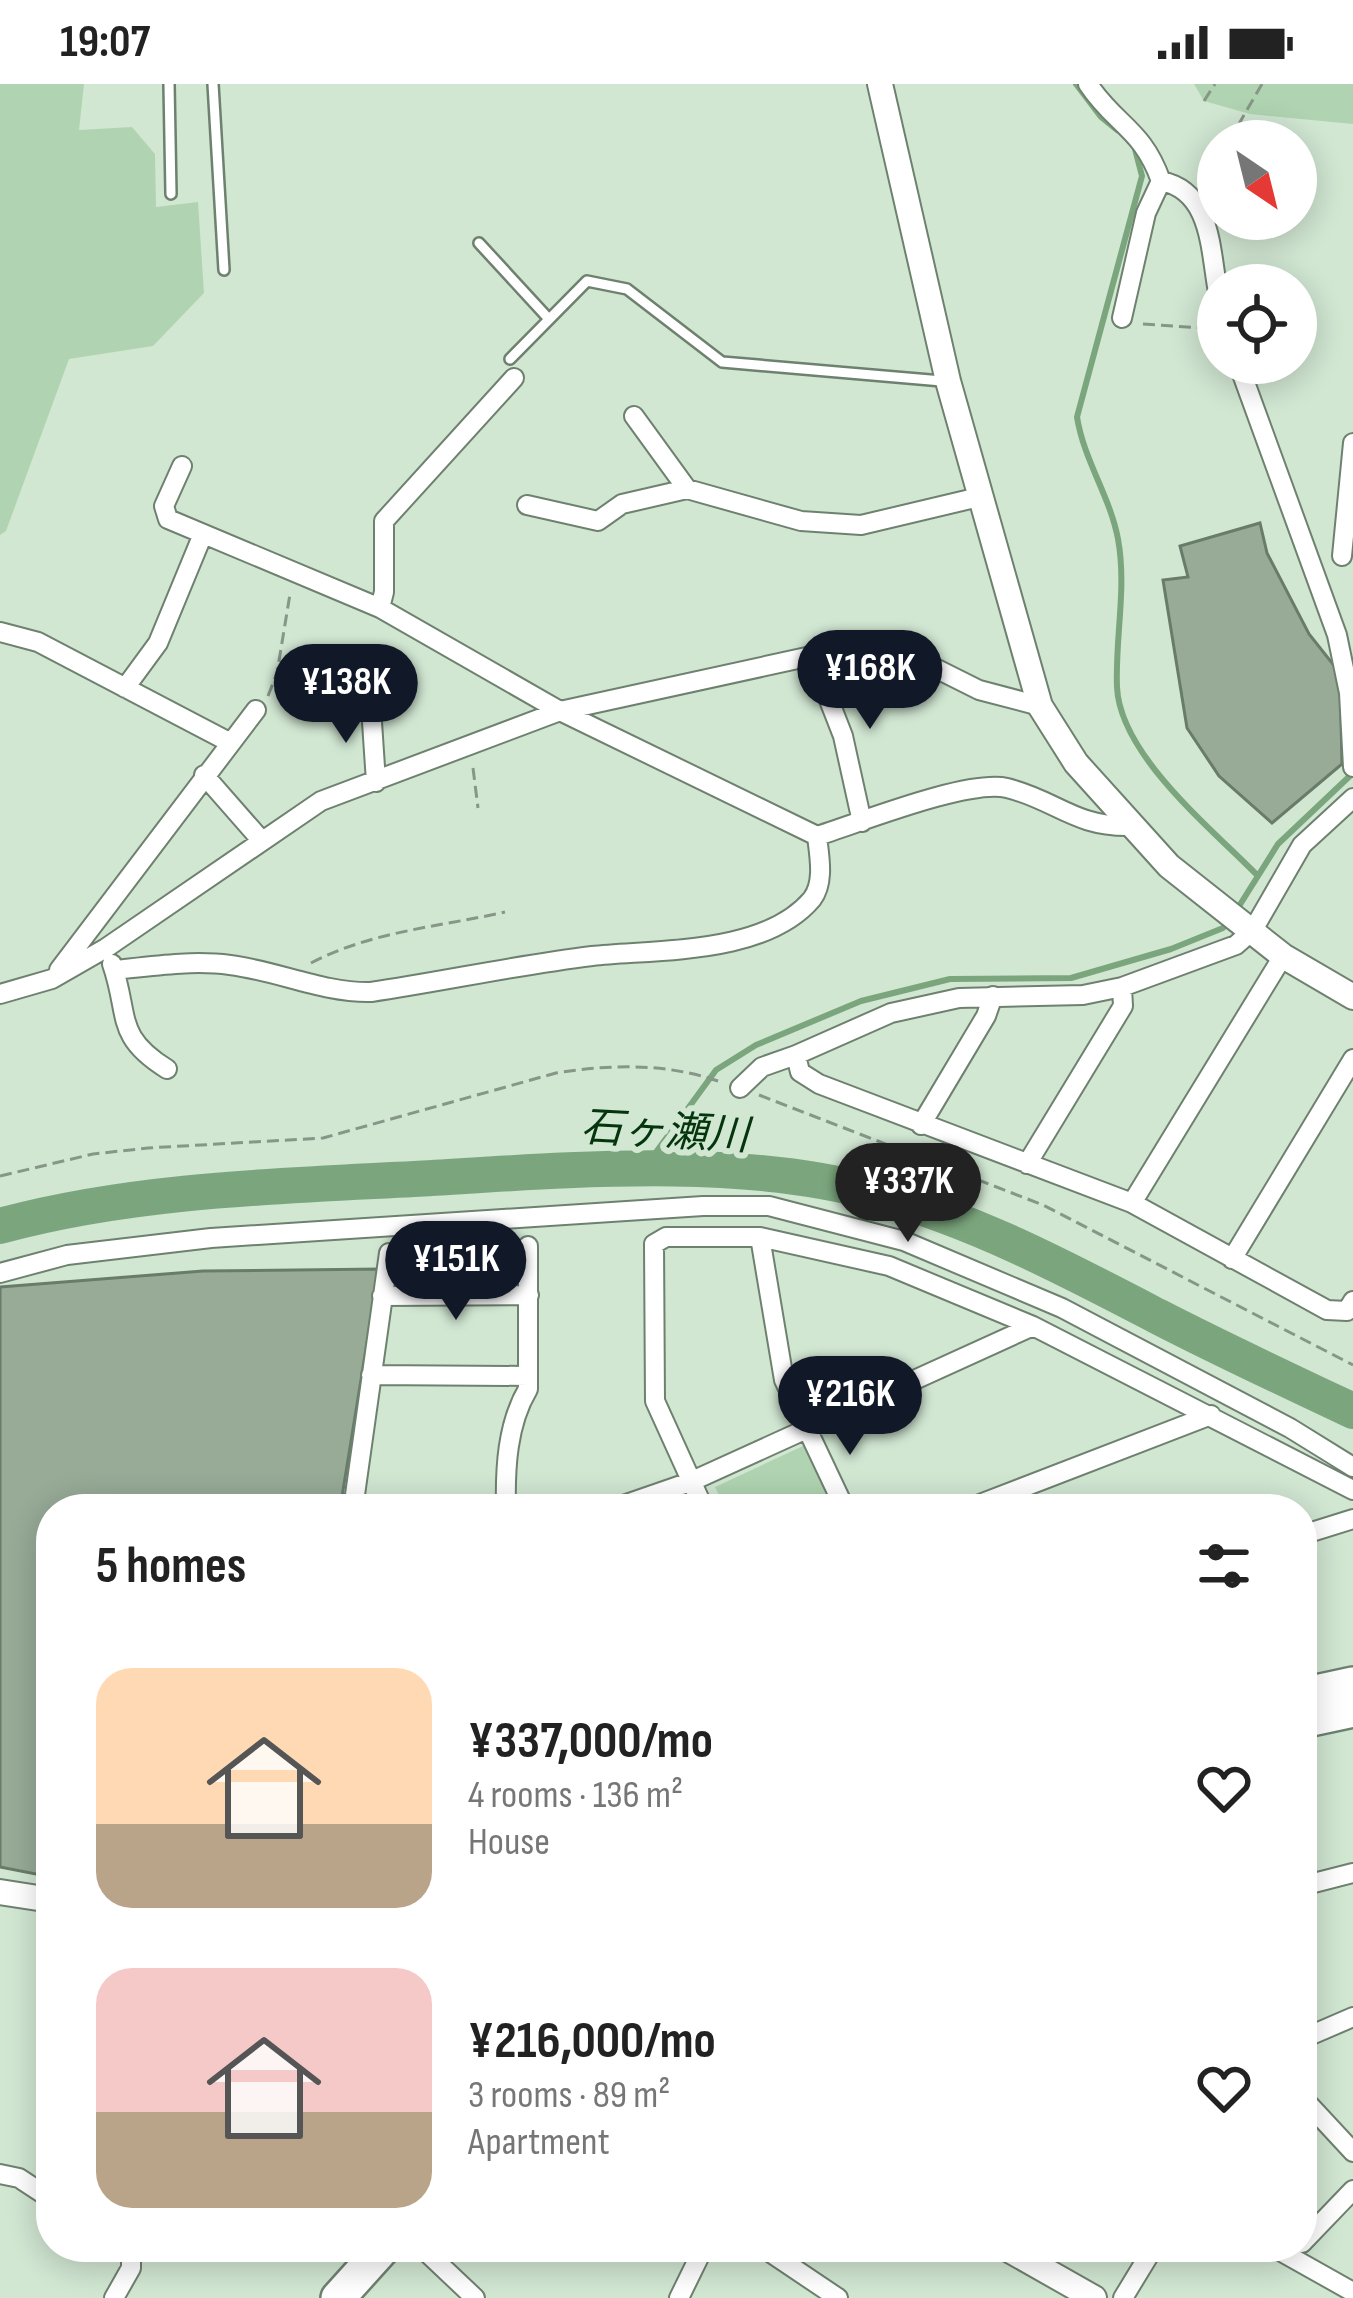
<!DOCTYPE html>
<meta charset="utf-8">
<style>
:root{--surface:#fff;--page:#f6f6f6;--text:#222;--muted:#767676;--accent:#111827}
body{margin:0;font-family:"Sofia Sans Condensed","Noto Sans JP",sans-serif;background:var(--page);color:var(--text);height:100vh;display:flex;flex-direction:column;font-size:45px;white-space:nowrap}
*{box-sizing:border-box;margin:0}
p{font-size:39px;color:var(--muted)}
.icon{flex:none;width:66px;height:66px;fill:none;stroke:currentColor;stroke-width:2;stroke-linecap:round;stroke-linejoin:round}
.map{position:relative;flex:1;overflow:hidden}
.panel{position:absolute;left:36px;top:1410px;width:1281px;height:768px;display:flex;flex-direction:column;background:var(--surface);border-radius:48px;box-shadow:0 6px 30px #0003}
.panel>*{flex:none}
.needle{width:78px;rotate:145deg}
.controls{position:absolute;left:1197px;top:36px;display:grid;gap:24px}
.controls a{display:grid;place-items:center;width:120px;height:120px;border-radius:50%;background:var(--surface);box-shadow:0 6px 30px #0003;font-size:60px}
.price{position:absolute;translate:-50% -102px;padding:0 27px;border-radius:42px;background:var(--accent);color:#fff;font-size:39px;line-height:78px;filter:drop-shadow(0 3px 6px #0008)}
.price::after{content:'';position:absolute;left:50%;top:72px;width:36px;height:27px;margin-left:-18px;background:inherit;clip-path:polygon(0 0,100% 0,50% 100%)}
.price.selected{background:#222;color:#fff}
ul{padding:0;list-style:none}
li{display:flex;align-items:center;gap:36px;height:300px;padding:0 60px}
li span{display:grid;place-items:center;flex:none;width:336px;height:240px;border-radius:36px;color:#555}
li>.icon{margin-inline-start:auto}
span .icon{width:144px;height:144px;fill:#fffc;stroke-width:1}
li b{font-size:51px}
h2{display:flex;justify-content:space-between;align-items:center;height:144px;padding:0 60px;font-size:51px}
.status{display:flex;justify-content:space-between;align-items:center;height:84px;padding:0 60px;background:var(--surface);direction:ltr}
.status svg{height:33px;fill:currentColor}
.map>svg:first-child{display:block}
.green{fill:#b0d4b1}
.lines{fill:none;stroke-linecap:round;stroke-linejoin:round}
.stream{stroke:#7ba67d;stroke-width:6}
.river{stroke:#7ba67d;stroke-width:36}
.building{fill:#97ab97;stroke:#697c6a;stroke-width:3}
.lane-casing{stroke:#6e816f;stroke-width:14}
.street-casing{stroke:#6e816f;stroke-width:22}
.secondary-casing{stroke:#6e816f;stroke-width:28}
.highway-casing{stroke:#6e816f;stroke-width:38}
.path{stroke:#869687;stroke-width:3;stroke-dasharray:12 6;stroke-linecap:butt}
.lane{stroke:#fff;stroke-width:9}
.street{stroke:#fff;stroke-width:18}
.secondary{stroke:#fff;stroke-width:24}
.highway{stroke:#fff;stroke-width:33}
.labels{text-anchor:middle;stroke-width:12;stroke-linejoin:round;paint-order:stroke}
.water-label{font-size:42px;font-style:italic;fill:#04350d;stroke:#d1e7d2}
</style>
<div class="status"><b>19:07</b><svg viewBox="0 0 49 12"><path d="M0 12V9h3v3zM5 12V6h3v6zM10 12V3h3v9zM15 12V0h3v12zM26 1h20v11H26zM47 4h2v5h-2z"/></svg></div>
<div class="map">
<svg width="1353" height="2214" viewBox="0 0 1353 2214">
<rect width="100%" height="100%" fill="#d1e7d2"/>
<path class="green" d="M0,0H84L79,46L132,43L155,70L156,123L198,118L204,209L153,262L69,275L6,447L0,451Z
M1194,0H1353V40L1250,30L1204,17Z
M803,1362L833,1425H726L715,1403Z"/>
<g class="lines">
<path class="stream" d="M1076,0L1101,33L1117,46
M1135,65L1142,92L1077,333C1084,377 1110,412 1118,455C1127,504 1115,553 1117,603C1120,671 1211,744 1257,791
M1236,827L1278,760L1353,689
M643,1086L716,986L756,961L861,917L950,895L1071,894L1171,865L1223,844L1228,837"/>
<path class="river" d="M0,1142C131,1106 278,1102 414,1095C558,1087 735,1070 875,1109C976,1137 1065,1184 1157,1232C1221,1265 1287,1296 1353,1327"/>
</g>
<path class="building" d="M1260,439L1267,469L1309,550L1340,589L1342,680L1272,739L1219,692L1187,644L1163,496L1188,493L1180,462Z
M379,1185L340,1425H51V1793L0,1783V1203L203,1187Z"/>
<g class="lines">
<g class="lane-casing">
<path id="lane" d="M169,0L171,110
M213,0L224,186
M479,159L548,234
M510,275L587,197L627,205L722,278L942,297"/>
</g>
<g class="street-casing">
<path id="street" d="M1088,0C1116,42 1142,44 1161,97C1212,107 1210,166 1218,208
M1122,234L1146,129L1161,97
M1238,279L1337,551L1349,609L1353,683
M634,332L687,405
M182,382L164,422L168,435L380,524L560,627L817,752C859,739 968,695 1007,704C1056,716 1074,743 1130,742
M527,421L598,437L622,420L687,405L801,437L861,441L979,413
M1342,472L1353,359
M380,524L384,508V437L514,294
M0,548L38,558L229,658
M813,575L843,652L862,738
M125,604L158,559L203,450
M371,623L376,698
M204,691L261,756
M1353,714L1302,761L1253,846L1236,861L1122,903L1083,911L959,914L891,929L796,971L800,988L819,1000L1132,1119L1327,1226L1347,1227L1353,1217
M112,880C130,932 114,952 167,985
M59,886L256,626
M115,886C152,882 193,876 230,881C278,887 323,909 371,908C445,897 518,881 592,872C657,865 765,871 812,815C825,798 819,771 817,752
M0,910L52,895L106,864L321,717L560,627L871,559L921,577L979,606L1040,622
M740,1004L762,983L796,971
M921,1041L986,932L993,912
M1027,1080L1123,922L1122,903
M1132,1119L1283,872
M760,1153L784,1296L845,1425
M1232,1175L1353,975
M0,1189L67,1171L211,1154L703,1122H769L904,1157L1062,1224L1290,1344L1353,1383
M382,1212L529,1211
M371,1291L528,1292
M353,1425L389,1169
M506,1425C505,1385 507,1340 528,1305V1162
M612,1425L690,1398L1033,1242
M704,1425L655,1317L654,1160L666,1153H760L889,1182L1033,1242L1353,1406
M967,1425L1211,1331
M1302,1451L1353,1435
M1302,1802L1353,1789
M1302,1955L1353,1933
M1302,2013L1353,2068
M0,2090L19,2094L51,2115
M1302,2159L1353,2106
M421,2163L475,2214
M762,2163L838,2214
M1273,2163L1353,2208
M114,2214L131,2184V2170L124,2163
M679,2214L704,2163
M1123,2214L1154,2163"/>
</g>
<g class="secondary-casing">
<path id="secondary" d="M880,0L948,297L1040,622L1076,679L1169,782L1283,872L1353,913
M0,1808L51,1816
M1004,2163L1094,2214"/>
</g>
<g class="highway-casing">
<path id="highway" d="M1302,1611L1353,1600
M1302,1637L1353,1626
M338,2214L384,2163"/>
</g>
<path class="path" d="M1204,17L1215,0
M1229,57L1262,0
M1210,108L1218,78
M1143,240L1218,245
M268,612L277,589L290,510
M473,684L478,724
M311,879C372,847 439,843 505,828
M759,1011L1043,1121L1353,1281
M0,1092L93,1070L148,1064L323,1054L556,989C614,980 666,979 721,998"/>
<use href="#lane" class="lane"/>
<use href="#street" class="street"/>
<use href="#secondary" class="secondary"/>
<use href="#highway" class="highway"/>
</g>
<g class="labels">
<g class="water-label">
<text transform="translate(665 1046) rotate(3)" y="15">石ヶ瀬川</text>
</g>
</g>
</svg>
<div class="controls">
<a><svg class="needle" viewBox="-14 -14 28 28"><path d="M0-13l5 13h-10z" fill="#e53935"/><path d="M0 13l5-13h-10z" fill="#767676"/></svg></a>
<a><svg class="icon" aria-label="locate" viewBox="0 0 24 24"><circle cx="12" cy="12" r="6"/><path d="M12 2v4M12 18v4M2 12h4M18 12h4"/></svg></a>
</div>
<b class="price" style="left:870px;top:648px">¥168K</b>
<b class="price" style="left:346px;top:662px">¥138K</b>
<b class="price selected" style="left:908px;top:1161px">¥337K</b>
<b class="price" style="left:456px;top:1239px">¥151K</b>
<b class="price" style="left:850px;top:1374px">¥216K</b>
<section class="panel">
<h2>5 homes<svg class="icon" aria-label="filters" viewBox="0 0 24 24"><path d="M4 7h16M4 17h16"/><circle cx="9" cy="7" r="2"/><circle cx="15" cy="17" r="2"/></svg></h2>
<ul>
<li><span style="background:linear-gradient(#ffd9b3 65%,#b9a48a 0)"><svg class="icon" aria-label="home" viewBox="0 0 24 24"><path d="M3 11l9-7 9 7M6 9v11h12V9"/></svg></span><div><b>¥337,000/mo</b><p>4 rooms · 136 m²</p><p>House</p></div><svg class="icon" aria-label="heart" viewBox="0 0 24 24"><path d="M12 20l-8-8c-3-5 5-10 8-4 3-6 11-1 8 4z"/></svg></li>
<li><span style="background:linear-gradient(#f6c9c9 60%,#b9a48a 0)"><svg class="icon" aria-label="home" viewBox="0 0 24 24"><path d="M3 11l9-7 9 7M6 9v11h12V9"/></svg></span><div><b>¥216,000/mo</b><p>3 rooms · 89 m²</p><p>Apartment</p></div><svg class="icon" aria-label="heart" viewBox="0 0 24 24"><path d="M12 20l-8-8c-3-5 5-10 8-4 3-6 11-1 8 4z"/></svg></li>
</ul>
</section>
</div>
